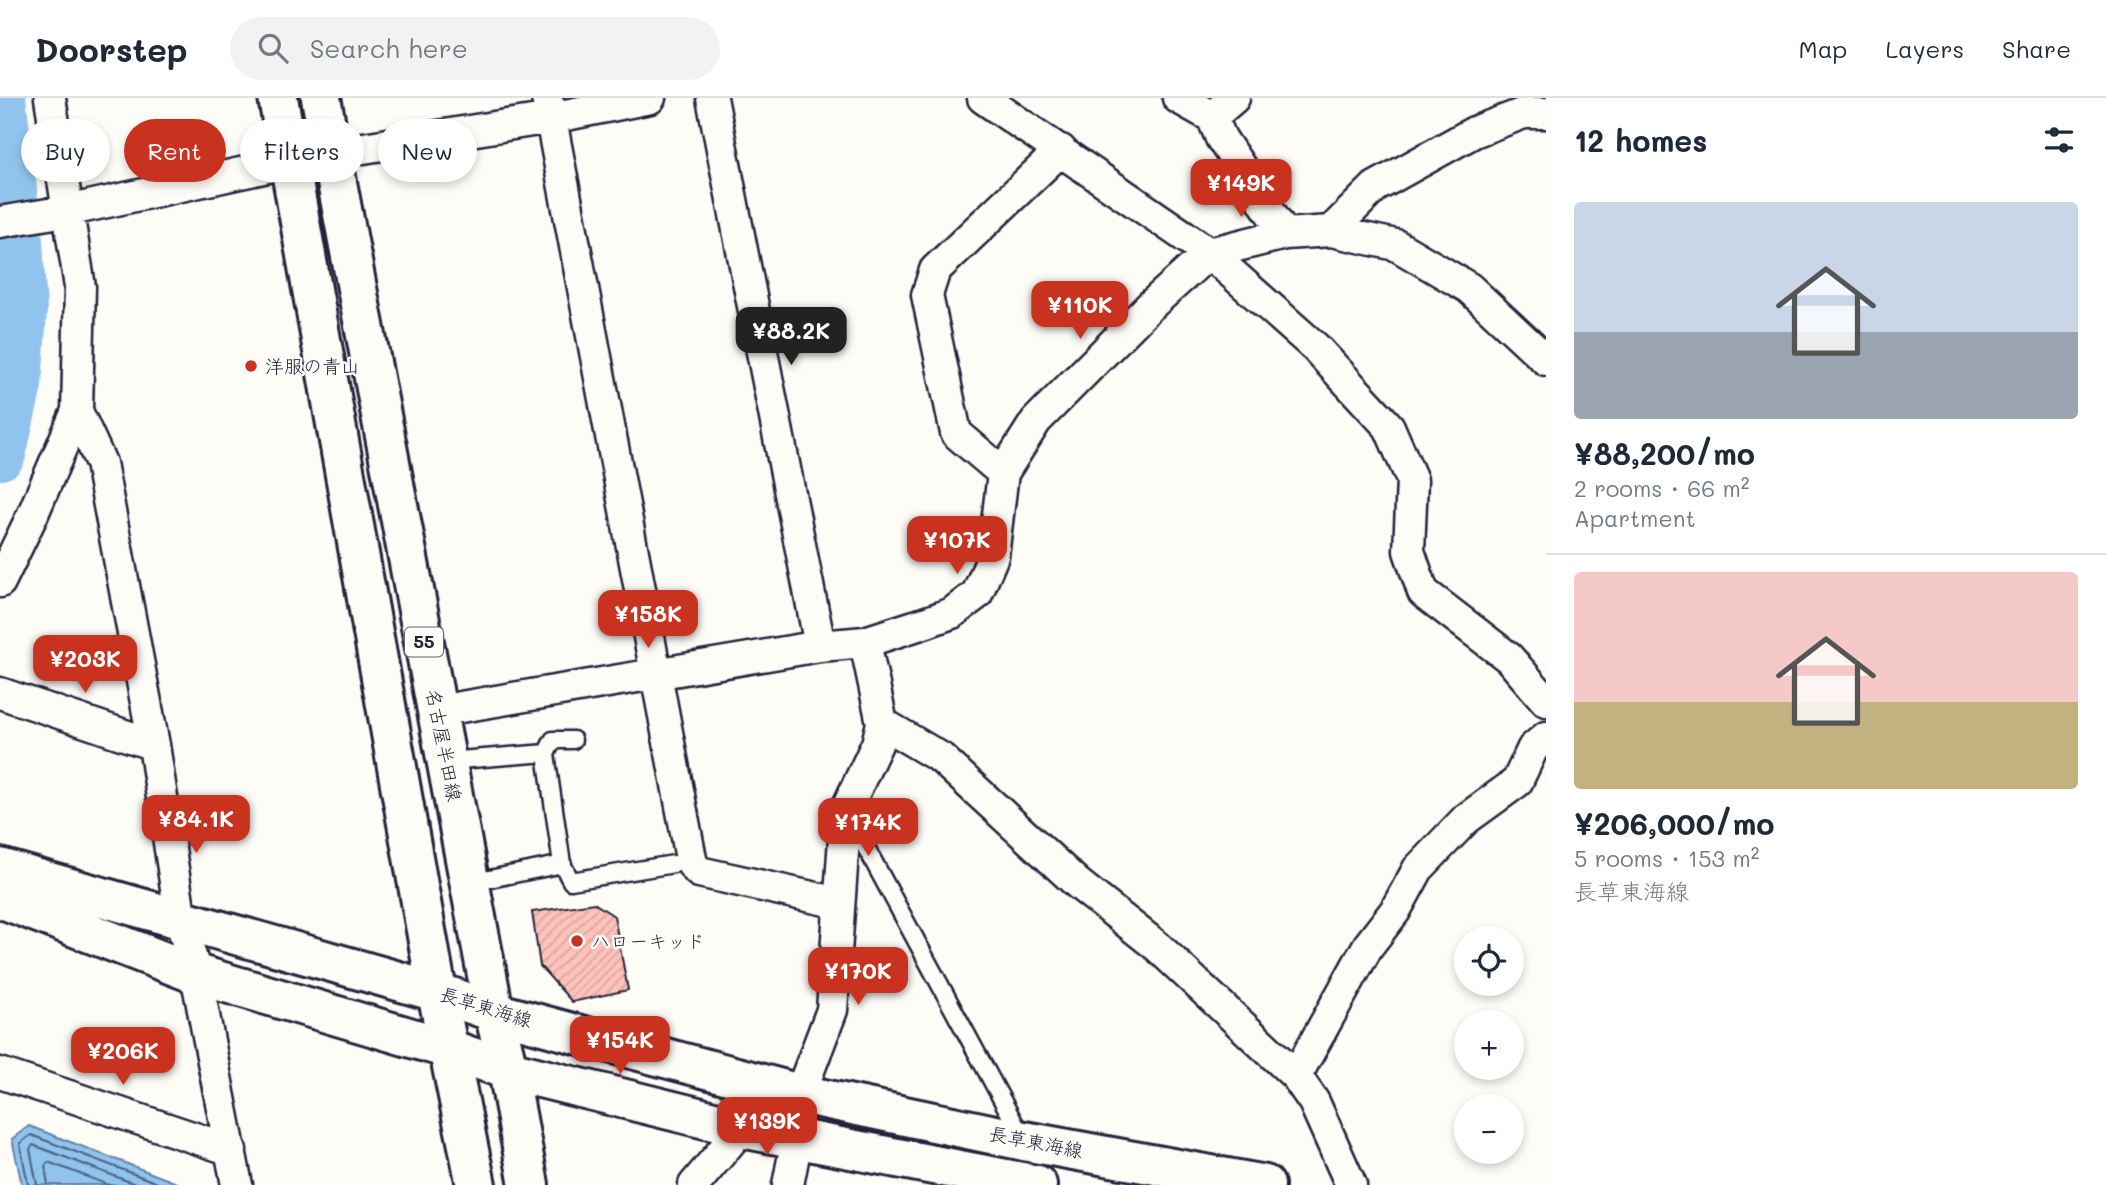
<!DOCTYPE html>
<meta charset="utf-8">
<style>
:root{--surface:#fff;--page:#f2f2f3;--text:#1f2937;--muted:#747a83;--line:#e0e1e3;--accent:#c8321e}
body{margin:0;font-family:Mali,"Klee One",sans-serif;background:var(--page);color:var(--text);height:100vh;display:flex;flex-direction:column;font-size:26px;white-space:nowrap}
*{box-sizing:border-box;margin:0}
p{font-size:23px;color:var(--muted)}
.icon{flex:none;width:38px;height:38px;fill:none;stroke:currentColor;stroke-width:2;stroke-linecap:round;stroke-linejoin:round}
.map{position:relative;flex:1;overflow:hidden}
.drawer{display:flex;flex-direction:column;background:var(--surface);width:560px}
.drawer>*{flex:none}
.top-card{position:absolute;left:21px;top:21px;width:665px;height:63px;display:flex;gap:14px}
.buttons{position:absolute;left:1454px;top:828px;display:grid;gap:14px}
.buttons a{display:grid;place-items:center;width:70px;height:70px;border-radius:50%;background:var(--surface);box-shadow:0 4px 10px #0003;font-size:35px}
.price{position:absolute;translate:-50% -60px;padding:0 16px;border-radius:14px;background:var(--accent);color:#fff;font-size:23px;line-height:46px;filter:drop-shadow(0 2px 4px #0008)}
.price::after{content:'';position:absolute;left:50%;top:42px;width:21px;height:16px;margin-left:-10px;background:inherit;clip-path:polygon(0 0,100% 0,50% 100%)}
.price.selected{background:#222;color:#fff}
ul{padding:0;list-style:none}
li{display:grid;align-content:center;gap:14px;height:371px;padding:0 28px}
li+li{border-top:2px solid var(--line)}
li span{display:grid;place-items:center;height:217px;border-radius:7px;color:#555}
li>.icon{margin-inline-start:auto}
span .icon{width:126px;height:126px;fill:#fffc;stroke-width:1}
li b{font-size:30px}
h2{display:flex;justify-content:space-between;align-items:center;height:84px;padding:0 28px;font-size:30px}
.pill{padding:0 24px;border-radius:32px;background:var(--surface);box-shadow:0 4px 10px #0003;font-size:24px;line-height:63px}
.pill.selected{background:var(--accent);color:#fff}
header{display:flex;align-items:center;gap:42px;box-sizing:border-box;height:98px;padding:0 35px;background:var(--surface);border-bottom:2px solid var(--line)}
header strong{font-size:33px}
nav{display:flex;gap:38px;margin-inline-start:auto;font-size:24px}
.search{width:490px;height:63px;background:var(--page);display:flex;align-items:center;gap:18px;box-sizing:border-box;padding:0 24px;border-radius:38px;color:var(--muted);font-size:26px}
main{display:flex;flex:1;min-height:0}
.map>svg:first-child{display:block}
.water{fill:#90c3ed;stroke:#6483a6;stroke-width:2}
.lines{fill:none;stroke-linecap:round;stroke-linejoin:round}
.shore{stroke:#4e6282;stroke-width:2}
.river{stroke:#90c3ed;stroke-width:52}
.building{fill:url(#building-hatch);stroke:#22223b;stroke-width:2}
.lane-casing{stroke:#22223b;stroke-width:21}
.street-casing{stroke:#22223b;stroke-width:35}
.secondary-casing{stroke:#22223b;stroke-width:44}
.primary-casing{stroke:#22223b;stroke-width:44}
.lane{stroke:#fdfcf7;stroke-width:16}
.street{stroke:#fdfcf7;stroke-width:30}
.secondary{stroke:#fdfcf7;stroke-width:38}
.primary{stroke:#fdfcf7;stroke-width:38}
.poi-dot{fill:#c8321e;stroke:#fdfcf7;stroke-width:2.5}
.labels{text-anchor:middle;stroke-width:5;stroke-linejoin:round;paint-order:stroke}
.shield{fill:#fdfcf7;stroke:#646373;stroke-width:2}
.shield-label{font-size:18px;font-weight:bold;fill:#22223b}
.poi-label{font-size:19px;fill:#22223b;stroke:#fdfcf7;text-anchor:start}
.street-label{font-size:19px;fill:#22223b;stroke:#fdfcf7}
</style>
<header>
<strong>Doorstep</strong>
<div class="search"><svg class="icon" aria-label="search" viewBox="0 0 24 24"><circle cx="10" cy="10" r="6"/><path d="M15 15l6 6"/></svg>Search here</div>
<nav><a>Map</a><a>Layers</a><a>Share</a></nav>
</header>
<main>
<div class="map">
<svg width="1546" height="1087" viewBox="0 0 1546 1087">
<defs>
<pattern id="building-hatch" width="6" height="6" patternUnits="userSpaceOnUse" patternTransform="scale(1.75)"><rect width="6" height="6" fill="#fec2bb"/><path d="M-1 1l2-2M0 6l6-6M5 7l2-2" fill="none" stroke="#d9a6a2"/></pattern>
</defs>
<rect width="100%" height="100%" fill="#fdfcf7"/>
<filter id="ink" filterUnits="userSpaceOnUse"><feTurbulence type="fractalNoise" baseFrequency=".0143" numOctaves="2"/><feDisplacementMap in="SourceGraphic" scale="14" xChannelSelector="R" yChannelSelector="G"/><feConvolveMatrix kernelMatrix="1 2 1 2 8 2 1 2 1" color-interpolation-filters="sRGB"/></filter>
<g filter="url(#ink)">
<path class="water" d="M29,1028L182,1087H22L12,1041Z"/>
<g class="lines">
<path class="shore" d="M28,1087L20,1045L31,1037L163,1087
M37,1087L30,1051L33,1047L138,1087
M48,1087L45,1068L48,1064L109,1087"/>
<path class="river" d="M0,356L16,287L21,213L17,143L0,0"/>
</g>
<path class="building" d="M594,805L614,818L628,892L572,904L540,868L532,814Z"/>
<g class="lines">
<g class="lane-casing">
<path id="lane" d="M573,642H553L546,656L562,766L571,783L674,766
M447,663L546,655
M849,718L1021,1037
M470,785L563,766"/>
</g>
<g class="street-casing">
<path id="street" d="M547,0L692,766L699,774L839,805
M712,0L820,548
M983,0L1209,155L1315,249L1389,329L1412,382L1409,453L1423,494L1509,560L1546,603
M1178,0L1212,19
M1234,0L1212,19L1221,40L1285,136
M0,124L66,113L332,55L551,20L650,0
M1331,133L1375,89L1474,34L1524,15H1546
M77,313L101,365L154,647L181,823L196,876L237,1087
M1003,375L956,335L927,197L935,172L1061,52
M0,484L32,418L77,313L80,189L50,0
M0,595L154,647
M437,613L820,548L865,544L927,524L952,515L977,496L993,458L1003,375L1036,323L1149,209L1209,155L1285,136L1331,133L1396,147L1469,190L1546,262
M882,625L941,660L1077,785L1158,849L1296,978L1314,1004L1351,1087
M0,975L231,1052
M1296,978L1368,848L1395,813L1418,771L1466,721L1517,684L1533,650L1546,639
M800,996L832,912L846,712L877,646L882,625L865,544
M694,1087L742,1030
M788,1087L797,1041"/>
</g>
<g class="secondary-casing">
<path id="secondary" d="M0,770L437,894L494,914L800,996L1024,1043L1265,1087
M0,800L196,876L449,951L508,972L742,1030L1037,1087"/>
</g>
<g class="primary-casing">
<path id="primary" d="M278,0L437,894L476,1087
M321,0L494,914L508,972L529,1087"/>
</g>
<use href="#lane" class="lane"/>
<use href="#street" class="street"/>
<use href="#secondary" class="secondary"/>
<use href="#primary" class="primary"/>
</g>
</g>
<g class="poi-dot">
<circle cx="251" cy="268" r="7"/>
<circle cx="577" cy="843" r="7"/>
</g>
<g class="labels">
<rect class="shield" x="405" y="529.5" width="38" height="29" rx="5"/>
<g class="shield-label">
<text x="424" y="550">55</text>
</g>
<g class="poi-label">
<text x="265" y="275">洋服の青山</text>
<text x="591" y="850">ハローキッド</text>
</g>
<g class="street-label">
<text transform="translate(444 647) rotate(79)" y="7">名古屋半田線</text>
<text transform="translate(486 909) rotate(17)" y="7">長草東海線</text>
<text transform="translate(1036 1044) rotate(11)" y="7">長草東海線</text>
</g>
</g>
</svg>
<div class="buttons">
<a><svg class="icon" aria-label="locate" viewBox="0 0 24 24"><circle cx="12" cy="12" r="6"/><path d="M12 2v4M12 18v4M2 12h4M18 12h4"/></svg></a>
<a>+</a>
<a>−</a>
</div>
<b class="price" style="left:1241px;top:121px">¥149K</b>
<b class="price" style="left:1080px;top:243px">¥110K</b>
<b class="price selected" style="left:791px;top:269px">¥88.2K</b>
<b class="price" style="left:957px;top:478px">¥107K</b>
<b class="price" style="left:648px;top:552px">¥158K</b>
<b class="price" style="left:85px;top:597px">¥203K</b>
<b class="price" style="left:196px;top:757px">¥84.1K</b>
<b class="price" style="left:868px;top:760px">¥174K</b>
<b class="price" style="left:858px;top:909px">¥170K</b>
<b class="price" style="left:620px;top:978px">¥154K</b>
<b class="price" style="left:123px;top:989px">¥206K</b>
<b class="price" style="left:767px;top:1059px">¥139K</b>
<div class="top-card">
<a class="pill">Buy</a>
<a class="pill selected">Rent</a>
<a class="pill">Filters</a>
<a class="pill">New</a>
</div>
</div>
<section class="drawer">
<h2>12 homes<svg class="icon" aria-label="filters" viewBox="0 0 24 24"><path d="M4 7h16M4 17h16"/><circle cx="9" cy="7" r="2"/><circle cx="15" cy="17" r="2"/></svg></h2>
<ul>
<li><span style="background:linear-gradient(#c9d6e8 60%,#9aa5b1 0)"><svg class="icon" aria-label="home" viewBox="0 0 24 24"><path d="M3 11l9-7 9 7M6 9v11h12V9"/></svg></span><div><b>¥88,200/mo</b><p>2 rooms · 66 m²</p><p>Apartment</p></div></li>
<li><span style="background:linear-gradient(#f6c9c9 60%,#c2b280 0)"><svg class="icon" aria-label="home" viewBox="0 0 24 24"><path d="M3 11l9-7 9 7M6 9v11h12V9"/></svg></span><div><b>¥206,000/mo</b><p>5 rooms · 153 m²</p><p>長草東海線</p></div></li>
</ul>
</section>
</main>
